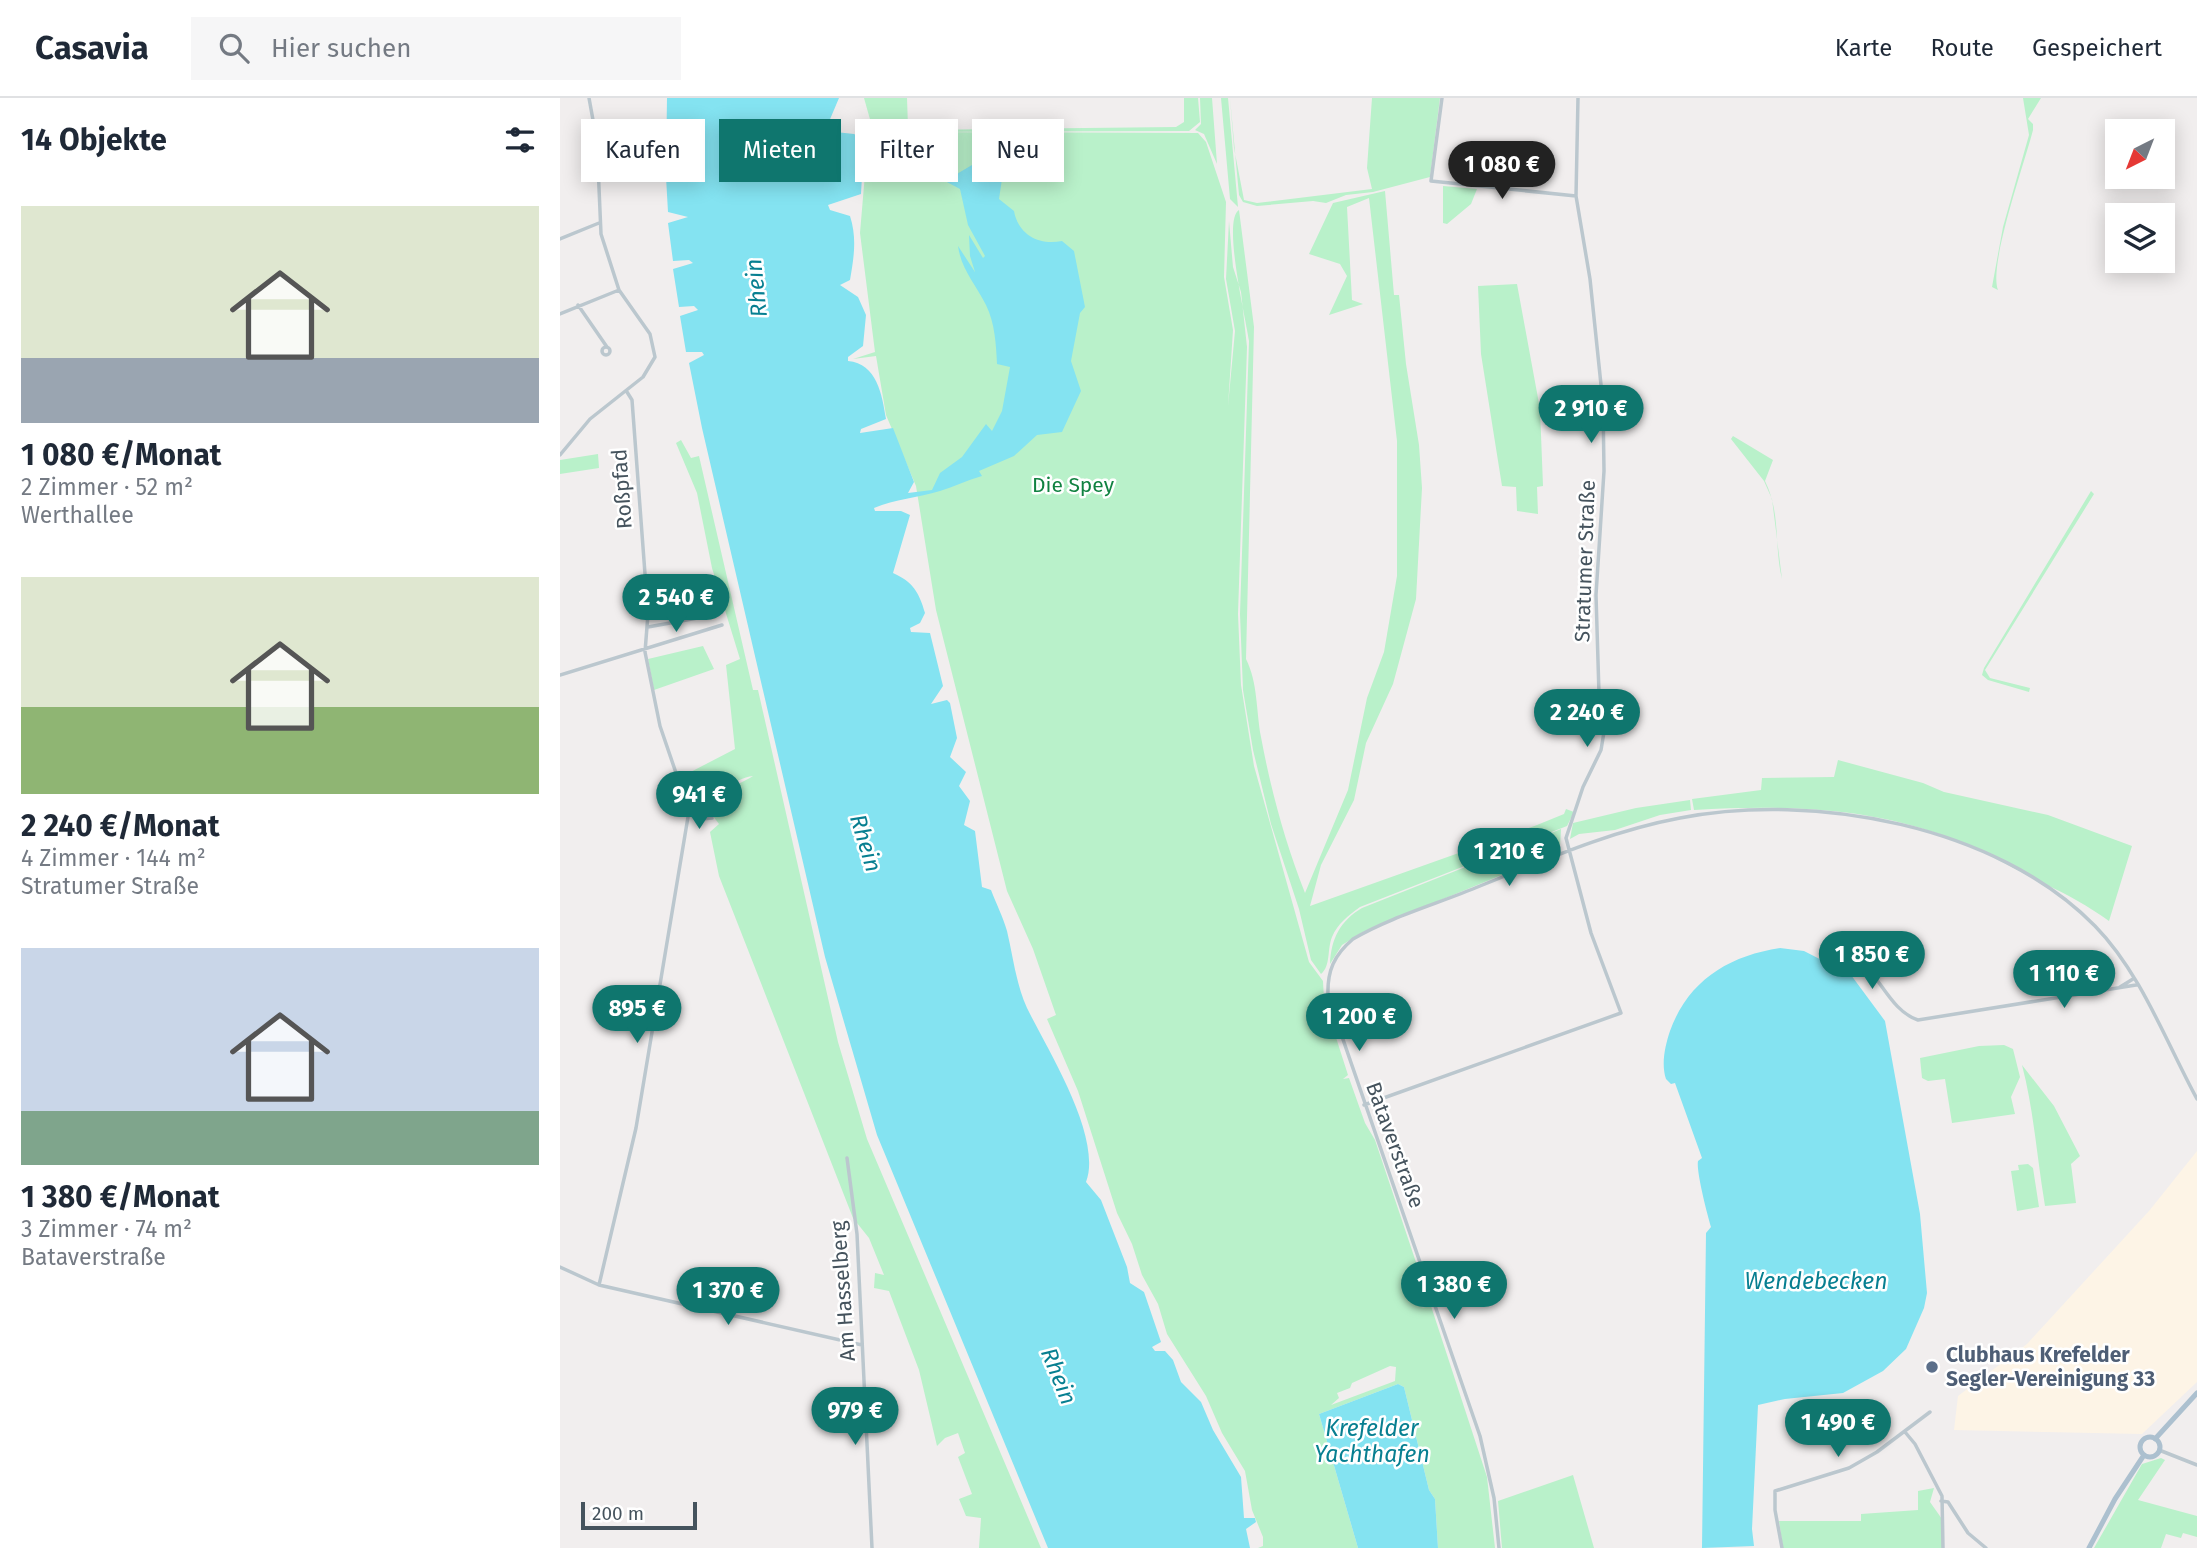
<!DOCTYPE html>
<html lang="de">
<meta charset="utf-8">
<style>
:root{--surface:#fff;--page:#f6f6f7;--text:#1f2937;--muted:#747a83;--line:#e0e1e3;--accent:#0f766e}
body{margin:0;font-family:"Fira Sans",sans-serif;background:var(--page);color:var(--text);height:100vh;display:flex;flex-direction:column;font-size:26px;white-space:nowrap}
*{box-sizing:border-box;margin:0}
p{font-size:23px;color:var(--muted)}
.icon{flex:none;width:38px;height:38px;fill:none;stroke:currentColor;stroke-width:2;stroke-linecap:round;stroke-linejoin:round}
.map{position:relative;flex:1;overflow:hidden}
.sheet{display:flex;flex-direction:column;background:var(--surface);width:560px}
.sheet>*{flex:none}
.top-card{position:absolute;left:21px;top:21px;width:665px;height:63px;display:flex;gap:14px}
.needle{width:46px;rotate:222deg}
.tools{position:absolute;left:1545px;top:21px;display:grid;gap:14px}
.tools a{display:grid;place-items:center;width:70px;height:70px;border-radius:0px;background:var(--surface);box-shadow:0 4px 18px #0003;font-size:35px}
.scale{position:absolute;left:21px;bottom:18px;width:116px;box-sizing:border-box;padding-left:7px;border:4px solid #45535d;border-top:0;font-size:19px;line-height:24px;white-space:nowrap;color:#45535d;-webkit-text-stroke:5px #fff;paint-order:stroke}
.price{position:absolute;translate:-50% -60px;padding:0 16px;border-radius:24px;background:var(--accent);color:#fff;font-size:23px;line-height:46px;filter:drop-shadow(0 2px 4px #0008)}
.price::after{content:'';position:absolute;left:50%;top:42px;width:21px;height:16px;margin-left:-10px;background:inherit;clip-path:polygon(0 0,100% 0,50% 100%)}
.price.on{background:#222;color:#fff}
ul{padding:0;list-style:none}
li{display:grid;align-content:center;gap:14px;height:371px;padding:0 21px}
li span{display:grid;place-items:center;height:217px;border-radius:0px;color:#555}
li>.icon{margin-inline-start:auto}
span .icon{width:126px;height:126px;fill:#fffc;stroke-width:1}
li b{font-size:30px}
h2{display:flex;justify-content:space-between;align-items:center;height:84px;padding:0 21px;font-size:30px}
.pill{padding:0 24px;border-radius:0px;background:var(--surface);box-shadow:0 4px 18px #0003;font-size:24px;line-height:63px}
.pill.on{background:var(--accent);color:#fff}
header{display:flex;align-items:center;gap:42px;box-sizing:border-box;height:98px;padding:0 35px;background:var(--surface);border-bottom:2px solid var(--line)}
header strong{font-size:33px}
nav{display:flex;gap:38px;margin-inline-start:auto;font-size:24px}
.search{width:490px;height:63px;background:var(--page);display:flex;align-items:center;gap:18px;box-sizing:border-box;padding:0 24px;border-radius:0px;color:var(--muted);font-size:26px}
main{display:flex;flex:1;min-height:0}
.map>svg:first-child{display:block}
.commercial{fill:#fdf4e6}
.green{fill:#b9f1ca;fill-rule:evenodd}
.water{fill:#84e3f1}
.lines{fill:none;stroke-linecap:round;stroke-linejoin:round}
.minor{stroke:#bbc7ce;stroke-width:3.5}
.major{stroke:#acc0cf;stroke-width:5}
.service-dot{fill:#5c6f8a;stroke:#fff;stroke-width:2.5}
.labels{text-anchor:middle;stroke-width:5;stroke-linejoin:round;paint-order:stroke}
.park-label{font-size:21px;fill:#118241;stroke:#fff}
.street-label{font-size:21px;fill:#45535d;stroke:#fff}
.service-label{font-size:21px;font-weight:bold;fill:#4e5e75;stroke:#fff;text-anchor:start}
.water-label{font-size:23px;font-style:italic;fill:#077f91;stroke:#fff}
</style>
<header>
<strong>Casavia</strong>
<div class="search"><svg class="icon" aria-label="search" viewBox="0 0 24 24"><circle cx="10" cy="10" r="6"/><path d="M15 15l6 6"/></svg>Hier suchen</div>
<nav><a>Karte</a><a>Route</a><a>Gespeichert</a></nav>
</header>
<main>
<section class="sheet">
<h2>14 Objekte<svg class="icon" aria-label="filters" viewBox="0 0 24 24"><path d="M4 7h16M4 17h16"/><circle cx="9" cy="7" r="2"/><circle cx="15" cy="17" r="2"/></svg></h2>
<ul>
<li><span style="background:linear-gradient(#dfe7d0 70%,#9aa5b1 0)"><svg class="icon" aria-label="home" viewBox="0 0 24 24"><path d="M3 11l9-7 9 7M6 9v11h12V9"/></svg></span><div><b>1 080 €/Monat</b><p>2 Zimmer · 52 m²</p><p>Werthallee</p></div></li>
<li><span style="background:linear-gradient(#dfe7d0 60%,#8fb573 0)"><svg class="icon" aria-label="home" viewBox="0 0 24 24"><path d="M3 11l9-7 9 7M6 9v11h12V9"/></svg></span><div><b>2 240 €/Monat</b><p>4 Zimmer · 144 m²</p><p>Stratumer Straße</p></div></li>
<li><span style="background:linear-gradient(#c9d6e8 75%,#7fa58c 0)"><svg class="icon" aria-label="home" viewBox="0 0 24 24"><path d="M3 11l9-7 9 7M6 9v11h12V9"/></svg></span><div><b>1 380 €/Monat</b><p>3 Zimmer · 74 m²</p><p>Bataverstraße</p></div></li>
</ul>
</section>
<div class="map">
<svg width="1637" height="1450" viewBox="0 0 1637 1450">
<rect width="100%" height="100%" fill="#f1eeee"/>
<path class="commercial" d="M1637,1053V1284L1582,1336L1394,1332L1398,1298L1467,1246L1589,1113Z"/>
<path class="green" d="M304,0H347L348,29L359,32L616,29L624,24V0H638L640,24L629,33L350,34L638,35L646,44L666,104L664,179L673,232L668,308L675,233L666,181L669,123L673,169L681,194L687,249L678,516L681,587L694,668L749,864L763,883L764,902L788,977L783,981L789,980L805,1025L815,1042L870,1206L861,1210L871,1208L927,1379L935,1450H878L875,1401L869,1392L844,1289L838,1286L759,1316L798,1450H698L703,1448V1439L692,1412L685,1373L662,1335L646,1298L607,1236L598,1206L582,1177L572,1146L557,1115L518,993L487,921L496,917L473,851L447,793L376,512L356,388L326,317L316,258L293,261L315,254L300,135L306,64L305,39L301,34L325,33L323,27L313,32ZM830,1268L836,1269L835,1283L771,1307L779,1300L777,1295L790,1290L792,1285Z
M640,0H652L657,66L644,36L635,32L641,26Z
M661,0H668L678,109L670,101Z
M670,0L674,50L684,102L697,105L812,91L807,70L812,0H880L870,79L813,94L786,97L766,105L753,103L697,108L683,104L679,97Z
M1463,0H1481L1468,21L1473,26V32C1465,64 1428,167 1438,192L1432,189L1443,129L1469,37Z
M883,88L917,91L911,106L887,126L883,125Z
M825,93L834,197H839L846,266L859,347L862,390L856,501L833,586L806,645L794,702L761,767L750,808L977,727L1004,716L1006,711L1014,714L1007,728L800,809C788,818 778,825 772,839C767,851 771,868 761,876L751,862L739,811L711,726L693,652L683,592L680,516L689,243C686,221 662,122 679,112L694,229L686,561C698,585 696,612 701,639C711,693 725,744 745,795L788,692L807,600L824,554L837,478V343L809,100L787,109L792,202L803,206L769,217L787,178L780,166L749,156L773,105Z
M957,186L980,311L983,388L977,389L978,416L957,413L956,389L942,388L921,256L918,188Z
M1173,338L1213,362L1205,383C1221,415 1214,448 1222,481L1212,401L1204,383L1171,341Z
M121,342L131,360L139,358L193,592H198L278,944L307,1041L481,1450H419L421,1420L406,1418L399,1401L412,1396L398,1359L405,1355L398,1335L385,1340L377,1348L359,1272L329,1193L314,1190L315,1175L324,1177L309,1140L293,1120L159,778L150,734L159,726L153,718C152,694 176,689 193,678C175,680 151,698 151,719C127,717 126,700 119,680L175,651L166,567L180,561L152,470L137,395L116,345Z
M38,356L39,370L0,376V362Z
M1531,393L1534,396L1425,572L1430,580L1470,590L1469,594L1428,582L1422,577L1424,570Z
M143,548L154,571L94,592L88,561Z
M1278,662L1363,685L1384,694L1488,717L1572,748L1549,823C1528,808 1508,797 1485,786C1456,772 1428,755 1398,743C1312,708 1225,707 1134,712L1132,701L1201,692L1202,680L1274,679Z
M1130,702L1131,712L1100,717L1055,732L1019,736L1010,741L1013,725L1076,710Z
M1001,731L1000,749L995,755L803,834L782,847L770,866C771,841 780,823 802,810Z
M1444,947L1453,951L1460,979L1451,999L1455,1016L1392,1025L1385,981L1368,983L1362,980L1360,960L1419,948Z
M1462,967L1494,1008L1520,1058L1511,1066L1516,1105L1485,1108C1477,1061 1474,1013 1462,967Z
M1468,1066L1473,1070L1479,1109L1457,1113L1451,1073L1459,1072L1458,1067Z
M1601,1360L1605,1362L1578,1402L1637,1418V1439L1623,1435L1621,1440L1606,1436L1601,1450H1534L1582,1366Z
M1013,1377L1034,1450H942L938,1403Z
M1374,1390L1370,1404L1382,1421V1450H1223L1219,1423H1301V1416L1358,1412V1393Z"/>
<path class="water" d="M107,0H279L268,26L257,29V32L294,36L301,40L303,60L301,96L268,107L270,112L290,118C297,140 294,159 290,182L280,187L298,199L306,217L303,248L288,259V263C317,266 322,296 326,321L301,331L300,335L333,330L354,384L348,395L372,392L380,375L402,359L426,326L432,333L442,313L450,269L437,266C436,247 435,225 426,207C416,187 401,171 398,148L415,174L410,158L409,137L423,160L425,158L408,127L400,91L385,83L412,67L442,81L439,101L454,113C458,136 479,148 502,143L514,153L525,209L520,215L511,263L521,293L502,334L477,337L454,358L419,373L422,378C407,382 394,389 380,393C358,400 335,401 314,410L315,413H341L350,417L333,475C353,484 359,494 365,515L360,525L350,530L351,534L370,535L383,588L371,606L387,602L390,605L397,640L390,659L406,674L399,688L410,703L404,727L415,733L422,789L431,792C436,805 443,819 447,833C453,858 456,886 467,910C487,951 543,1039 526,1084L541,1102L567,1169L570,1185L584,1194L601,1244L592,1249L595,1253H605L613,1262L621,1284L641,1304L653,1332L681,1379L684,1420H695L696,1424L686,1431L690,1450H488L317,1037L265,859L142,330L129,265L144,257L142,254H126L120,218L138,212L134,208L119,209L113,171L133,165L129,162L113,163L108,125L128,119L108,114L106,79L123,73L120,70L106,69Z
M1220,850L1244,853L1291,877L1325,923L1360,1116L1367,1195L1364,1210L1346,1251L1323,1273L1283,1295L1225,1301L1198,1307L1192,1431L1194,1448L1142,1450L1146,1135L1151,1129C1147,1115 1136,1073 1138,1063L1142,1060L1115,985L1111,986L1106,981C1101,966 1105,948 1110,933C1128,883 1168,858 1220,850Z
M838,1286L844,1289L869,1392L875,1401L878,1450H798L759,1316Z"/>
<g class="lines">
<path class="minor" d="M882,0L871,83L1016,98
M0,141L39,125
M18,207L47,249
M0,216L59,192
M42 253a4 4 0 1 1 8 0a4 4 0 1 1-8 0Z
M67,294L72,302L88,516L85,554L100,628L129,713L142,721L152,720
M0,357L30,321L83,279L95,259L90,236L59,192L41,136L37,44L29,0
M85,487L130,480L134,495
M87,503L123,496
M88,516L144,505
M88,529L143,519
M0,577L162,527
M1300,863C1321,880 1331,913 1358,922L1576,887
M1560,889L1573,881
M804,1007L1061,915L1031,835L1006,740L1023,689L1041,652L1044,634L1039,596L1036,497L1044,373L1043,306L1030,181L1016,98L1018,0
M287,1060L297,1136L312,1450
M0,1169L39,1187L302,1247
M39,1187L76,1030L129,713
M1345,1334L1355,1346L1382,1398L1383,1450
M1599,1352L1637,1367
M1381,1403L1388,1404L1408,1435L1426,1450
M939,1450L934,1400L920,1338L768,898C767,873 774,857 793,841C830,819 880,805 920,788C985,762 1050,733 1120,720C1254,694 1436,727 1535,828C1581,875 1606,944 1637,1001
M1222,1450L1215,1412V1393L1289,1370L1317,1354L1370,1314"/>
<path class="major" d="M1580 1349a10 10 0 1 1 20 0a10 10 0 1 1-20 0Z
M1595,1341L1637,1295
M1529,1450L1555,1401L1584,1357"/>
</g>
<circle class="service-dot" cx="1372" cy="1269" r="7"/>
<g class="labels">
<g class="park-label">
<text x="513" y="394">Die Spey</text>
</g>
<g class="street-label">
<text transform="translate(62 391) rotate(-94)" y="7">Roßpfad</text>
<text transform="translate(1025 463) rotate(-88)" y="7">Stratumer Straße</text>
<text transform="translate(835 1047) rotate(70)" y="7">Bataverstraße</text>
<text transform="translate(283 1193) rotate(-94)" y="7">Am Hasselberg</text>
</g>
<g class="service-label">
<text x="1386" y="1264">Clubhaus Krefelder<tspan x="1386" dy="24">Segler-Vereinigung 33</tspan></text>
</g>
<g class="water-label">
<text transform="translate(196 190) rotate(-96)" y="8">Rhein</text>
<text transform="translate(306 745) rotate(73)" y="8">Rhein</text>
<text x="1256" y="1191">Wendebecken</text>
<text transform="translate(499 1278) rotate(68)" y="8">Rhein</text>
<text x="812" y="1338">Krefelder<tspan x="812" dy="26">Yachthafen</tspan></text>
</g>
</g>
</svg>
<div class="tools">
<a><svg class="needle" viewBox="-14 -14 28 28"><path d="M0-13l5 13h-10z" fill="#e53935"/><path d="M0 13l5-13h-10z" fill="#747a83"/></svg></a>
<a><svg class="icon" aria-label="layers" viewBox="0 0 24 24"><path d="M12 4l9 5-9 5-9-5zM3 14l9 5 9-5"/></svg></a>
</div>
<div class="scale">200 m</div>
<b class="price on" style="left:942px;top:103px">1 080 €</b>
<b class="price" style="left:1031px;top:347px">2 910 €</b>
<b class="price" style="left:116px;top:536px">2 540 €</b>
<b class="price" style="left:1027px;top:651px">2 240 €</b>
<b class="price" style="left:139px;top:733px">941 €</b>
<b class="price" style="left:949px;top:790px">1 210 €</b>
<b class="price" style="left:1312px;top:893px">1 850 €</b>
<b class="price" style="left:1504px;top:912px">1 110 €</b>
<b class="price" style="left:77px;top:947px">895 €</b>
<b class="price" style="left:799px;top:955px">1 200 €</b>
<b class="price" style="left:894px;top:1223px">1 380 €</b>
<b class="price" style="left:168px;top:1229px">1 370 €</b>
<b class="price" style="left:295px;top:1349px">979 €</b>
<b class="price" style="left:1278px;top:1361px">1 490 €</b>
<div class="top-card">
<a class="pill">Kaufen</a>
<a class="pill on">Mieten</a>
<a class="pill">Filter</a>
<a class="pill">Neu</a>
</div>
</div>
</main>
